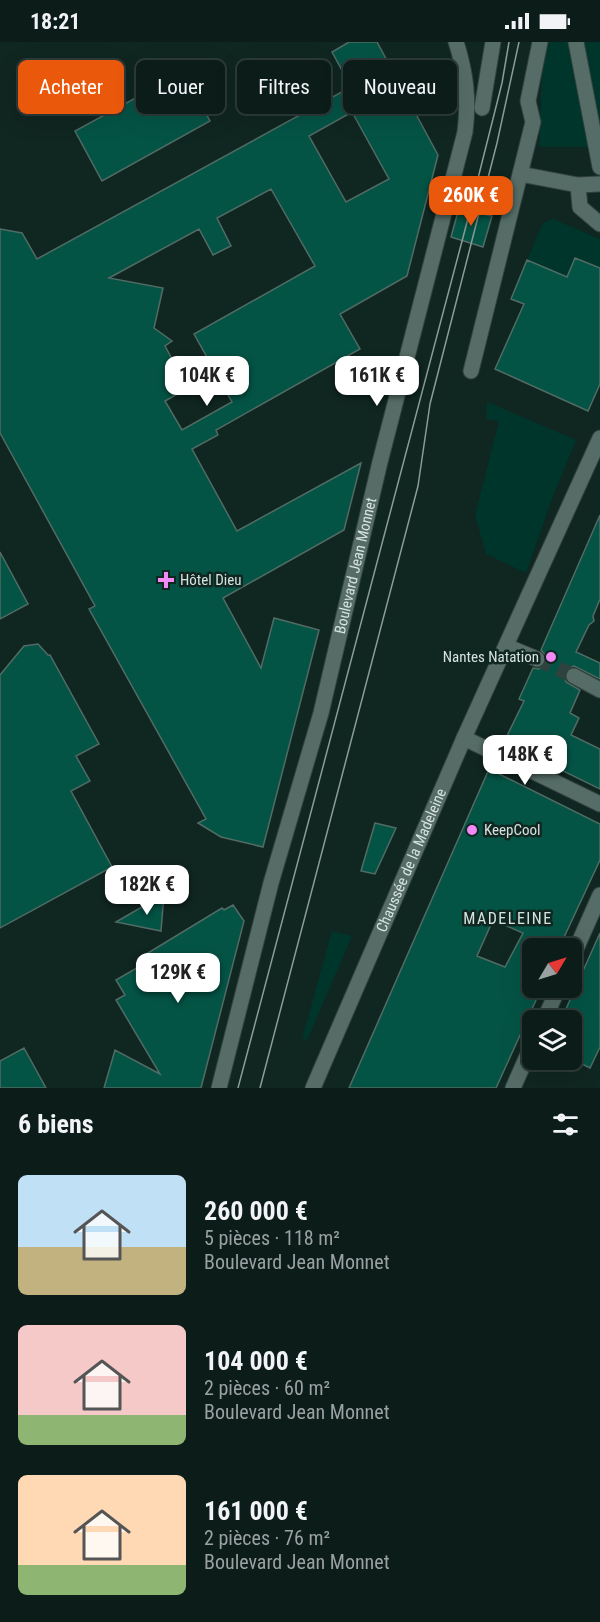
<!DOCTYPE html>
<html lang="fr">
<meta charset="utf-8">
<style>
:root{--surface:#0c1c19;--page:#152522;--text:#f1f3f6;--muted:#9aa1a2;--line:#2c3a38;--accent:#ea580c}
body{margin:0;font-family:"Roboto Condensed",sans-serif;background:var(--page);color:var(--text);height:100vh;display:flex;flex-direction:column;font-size:22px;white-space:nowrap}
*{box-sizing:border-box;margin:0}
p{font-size:20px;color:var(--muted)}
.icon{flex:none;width:33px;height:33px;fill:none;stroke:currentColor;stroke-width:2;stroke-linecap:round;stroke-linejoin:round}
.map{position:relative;height:1046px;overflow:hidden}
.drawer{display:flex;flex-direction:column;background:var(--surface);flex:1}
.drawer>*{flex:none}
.top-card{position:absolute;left:18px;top:18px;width:564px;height:54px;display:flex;gap:12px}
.needle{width:39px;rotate:52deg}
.tools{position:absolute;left:522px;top:896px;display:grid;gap:12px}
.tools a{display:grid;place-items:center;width:60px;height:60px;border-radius:9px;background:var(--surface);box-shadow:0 6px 24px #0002,0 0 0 2px var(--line);font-size:30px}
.price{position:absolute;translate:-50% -51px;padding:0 14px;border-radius:12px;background:#fff;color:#222;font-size:20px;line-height:39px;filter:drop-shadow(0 2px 3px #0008)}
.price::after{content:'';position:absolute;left:50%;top:36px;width:18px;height:14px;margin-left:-9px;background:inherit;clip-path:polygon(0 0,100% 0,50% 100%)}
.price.current{background:var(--accent);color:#fff}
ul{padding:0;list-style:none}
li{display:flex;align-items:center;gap:18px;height:150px;padding:0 18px}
li span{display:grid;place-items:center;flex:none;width:168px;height:120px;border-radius:9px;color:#555}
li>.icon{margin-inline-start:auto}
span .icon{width:72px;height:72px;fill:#fffc;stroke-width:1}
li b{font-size:26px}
h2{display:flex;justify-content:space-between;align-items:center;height:72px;padding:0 18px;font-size:26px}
.pill{padding:0 21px;border-radius:9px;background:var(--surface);box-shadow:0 6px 24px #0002,0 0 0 2px var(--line);font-size:21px;line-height:54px}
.pill.current{background:var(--accent);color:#fff}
.status{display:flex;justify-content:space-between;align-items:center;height:42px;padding:0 30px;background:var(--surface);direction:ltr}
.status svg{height:16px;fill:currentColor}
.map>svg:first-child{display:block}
.green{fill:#00352b}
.building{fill:#045446;stroke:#526b64;stroke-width:1.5;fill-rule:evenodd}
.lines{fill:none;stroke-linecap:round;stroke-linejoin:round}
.street-tunnel{stroke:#2e423e;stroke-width:15;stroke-dasharray:15 8;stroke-linecap:butt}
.street-casing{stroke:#33423e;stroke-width:17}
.secondary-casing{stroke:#33423e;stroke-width:17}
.street{stroke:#556d66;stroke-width:15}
.secondary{stroke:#556d66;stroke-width:15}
.tram{stroke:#8c9c98;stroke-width:1.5}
.poi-dot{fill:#f18af4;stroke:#102621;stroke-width:2}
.labels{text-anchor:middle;stroke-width:5;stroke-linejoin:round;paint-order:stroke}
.street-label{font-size:15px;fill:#d6e3df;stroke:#102621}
.poi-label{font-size:15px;fill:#d6e3df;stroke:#102621;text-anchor:start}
.neighbourhood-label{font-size:16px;letter-spacing:1.5px;fill:#d6e3df;stroke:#102621}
</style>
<div class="status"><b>18:21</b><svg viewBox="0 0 49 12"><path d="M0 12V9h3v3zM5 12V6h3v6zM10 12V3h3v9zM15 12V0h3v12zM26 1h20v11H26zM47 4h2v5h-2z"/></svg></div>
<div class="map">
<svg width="600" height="1046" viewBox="0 0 600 1046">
<rect width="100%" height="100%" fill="#102621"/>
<path class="green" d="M543,0H571L590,105H539Z
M582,0H600V96Z
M553,177L600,197V226L575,215L564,242L527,218L542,183L545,180Z
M487,360L576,398L550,462L526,531L486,512L475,473L499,379L486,377Z
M332,889L352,894L307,998L302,997Z"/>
<path class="building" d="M349,0H377L438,113L407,234L340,272L360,307L216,388L218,393L192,407L237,489L361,421L344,488L223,556L261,626L274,576L319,588L263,805L221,795L198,781L206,777L89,567L95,564L0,391V187L22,191L37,217L351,45L332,10ZM352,70L389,137L346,160L309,94ZM271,147L315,224L194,292L232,360L182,388L165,359L188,346L165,304L172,299L154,286L163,246L109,236L199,187L213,213L231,204L217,176Z
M183,30L210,79L102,139L75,89Z
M459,166L492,174L483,205L451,195Z
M575,216L600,226V342L588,369L495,327L524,262L511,257L527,218L567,235Z
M600,473V557L593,574L594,579L589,583L576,610L600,621V637L574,624L568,626L564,634L566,640L580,648L570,671L579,676L571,693L600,707V747L504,700L524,659L519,657L533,626L539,627L546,621L547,615L541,608Z
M0,510L28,562L0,577Z
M38,602L48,613H50L99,702L76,714L90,739L71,749L112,825L0,886V633L24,604Z
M489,727L600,782V818L559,906H532V945H542L496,1046H349ZM493,878L523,891L505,925L477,914Z
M375,781L396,786L375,832L361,829Z
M164,852L161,889L116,880Z
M233,863L244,879L201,1046H104L115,1008L160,1032L116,958L125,953L116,938L142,923L143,914L222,866L224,868Z
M600,891V1005L590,1026L572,1017V978H561Z
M24,1006L46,1046H0V1019Z"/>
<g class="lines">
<path class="street-tunnel" d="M537,617L574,634"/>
<g class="street-casing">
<path id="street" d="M576,0L600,125
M482,66L493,0
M520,132L578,143L600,142
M578,143L580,165L600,182
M471,329L533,80L528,59L540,0
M506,604L537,617
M574,634L600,648
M464,696L600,762
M572,916L600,853
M544,978L559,945
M513,1046L532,1003"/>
</g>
<g class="secondary-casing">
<g id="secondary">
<path id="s1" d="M219,1046L271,841L321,671L380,420L465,90C469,58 466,31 456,0"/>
<path id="s2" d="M313,1046L464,696L600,396"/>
</g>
</g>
<use href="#street" class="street"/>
<use href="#secondary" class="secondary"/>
<path class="tram" d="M238,1046L466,184L502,41L509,0
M260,1046L418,444L430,362L497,101L519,0"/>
</g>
<g class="poi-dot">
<path d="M163 529h6v6h6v6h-6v6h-6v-6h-6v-6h6z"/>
<circle cx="551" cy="615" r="6"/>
<circle cx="472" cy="788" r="6"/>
</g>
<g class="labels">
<g class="street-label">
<text dy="5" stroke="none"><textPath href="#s1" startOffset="540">Boulevard Jean Monnet</textPath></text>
<text dy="5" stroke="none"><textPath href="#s2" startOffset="248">Chaussée de la Madeleine</textPath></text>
</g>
<g class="poi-label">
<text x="180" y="543">Hôtel Dieu</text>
<text x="539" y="620" text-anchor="end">Nantes Natation</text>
<text x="484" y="793">KeepCool</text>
</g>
<g class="neighbourhood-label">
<text x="508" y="882">MADELEINE</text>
</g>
</g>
</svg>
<div class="tools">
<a><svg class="needle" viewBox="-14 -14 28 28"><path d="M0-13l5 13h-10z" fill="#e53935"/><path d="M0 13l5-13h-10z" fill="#9aa1a2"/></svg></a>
<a><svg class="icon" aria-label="layers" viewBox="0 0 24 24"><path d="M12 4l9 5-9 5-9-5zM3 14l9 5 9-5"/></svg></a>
</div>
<b class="price current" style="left:471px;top:185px">260K €</b>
<b class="price" style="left:207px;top:365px">104K €</b>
<b class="price" style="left:377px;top:365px">161K €</b>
<b class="price" style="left:525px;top:744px">148K €</b>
<b class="price" style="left:147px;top:874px">182K €</b>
<b class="price" style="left:178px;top:962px">129K €</b>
<div class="top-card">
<a class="pill current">Acheter</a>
<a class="pill">Louer</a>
<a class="pill">Filtres</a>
<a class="pill">Nouveau</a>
</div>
</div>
<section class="drawer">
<h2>6 biens<svg class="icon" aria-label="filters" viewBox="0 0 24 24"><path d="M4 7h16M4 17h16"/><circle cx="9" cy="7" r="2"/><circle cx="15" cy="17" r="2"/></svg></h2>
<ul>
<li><span style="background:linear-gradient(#bfe0f5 60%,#c2b280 0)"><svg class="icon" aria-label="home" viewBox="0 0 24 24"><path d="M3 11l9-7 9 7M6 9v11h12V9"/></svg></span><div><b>260 000 €</b><p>5 pièces · 118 m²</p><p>Boulevard Jean Monnet</p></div></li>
<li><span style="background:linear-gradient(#f6c9c9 75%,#8fb573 0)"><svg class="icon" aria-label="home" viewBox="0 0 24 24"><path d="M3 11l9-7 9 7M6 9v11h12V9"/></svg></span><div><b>104 000 €</b><p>2 pièces · 60 m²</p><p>Boulevard Jean Monnet</p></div></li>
<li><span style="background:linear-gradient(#ffd9b3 75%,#8fb573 0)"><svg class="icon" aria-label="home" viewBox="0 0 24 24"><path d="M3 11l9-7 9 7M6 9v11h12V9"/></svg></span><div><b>161 000 €</b><p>2 pièces · 76 m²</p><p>Boulevard Jean Monnet</p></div></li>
</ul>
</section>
